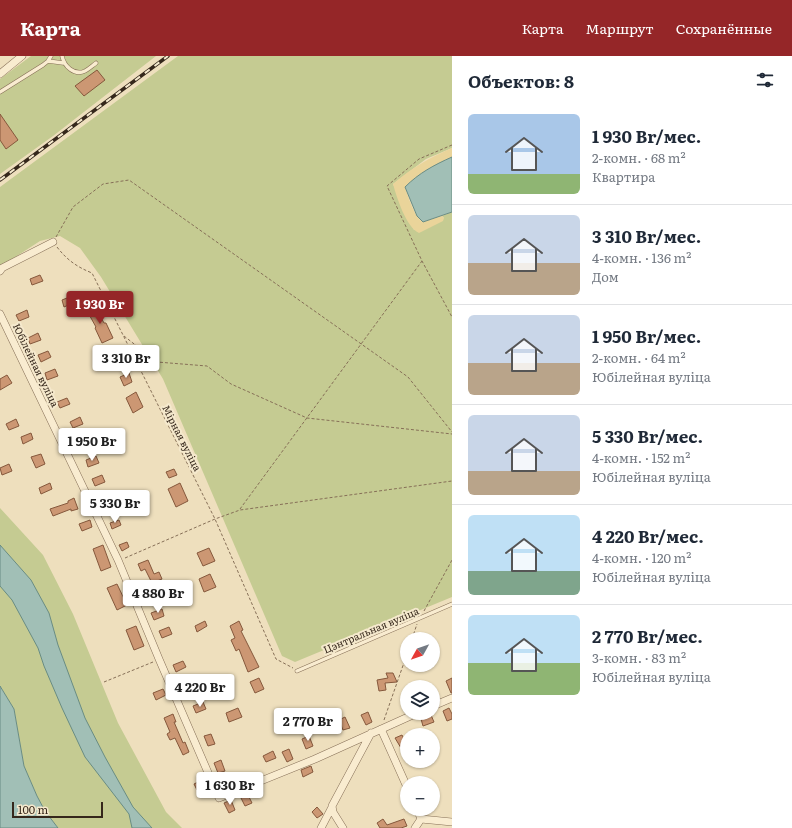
<!DOCTYPE html>
<html lang="ru">
<meta charset="utf-8">
<style>
:root{--surface:#fff;--page:#f6f6f7;--text:#1f2937;--muted:#747a83;--line:#e0e1e3;--accent:#952628}
body{margin:0;font-family:Literata,serif;background:var(--page);color:var(--text);height:100vh;display:flex;flex-direction:column;font-size:15px;white-space:nowrap}
*{box-sizing:border-box;margin:0}
p{font-size:13px;color:var(--muted)}
.icon{flex:none;width:22px;height:22px;fill:none;stroke:currentColor;stroke-width:2;stroke-linecap:round;stroke-linejoin:round}
.map{position:relative;flex:1;overflow:hidden}
.details{display:flex;flex-direction:column;background:var(--surface);width:340px}
.details>*{flex:none}
.needle{width:26px;rotate:230deg}
.controls{position:absolute;left:400px;top:576px;display:grid;gap:8px}
.controls a{display:grid;place-items:center;width:40px;height:40px;border-radius:50%;background:var(--surface);box-shadow:0 1px 3px #0004;font-size:20px}
.scale{position:absolute;left:12px;bottom:10px;width:91px;box-sizing:border-box;padding-left:4px;border:2px solid #35271b;border-top:0;font-size:11px;line-height:14px;white-space:nowrap;color:#35271b;-webkit-text-stroke:3px #f5e9cd;paint-order:stroke}
.price{position:absolute;translate:-50% -34px;padding:0 9px;border-radius:4px;background:#fff;color:#222;font-size:13px;line-height:26px;filter:drop-shadow(0 1px 2px #0008)}
.price::after{content:'';position:absolute;left:50%;top:24px;width:12px;height:9px;margin-left:-6px;background:inherit;clip-path:polygon(0 0,100% 0,50% 100%)}
.price.active{background:var(--accent);color:#fff}
ul{padding:0;list-style:none}
li{display:flex;align-items:center;gap:12px;height:100px;padding:0 16px}
li+li{border-top:1px solid var(--line)}
li span{display:grid;place-items:center;flex:none;width:112px;height:80px;border-radius:6px;color:#555}
li>.icon{margin-inline-start:auto}
span .icon{width:48px;height:48px;fill:#fffc;stroke-width:1}
li b{font-size:17px}
h2{display:flex;justify-content:space-between;align-items:center;height:48px;padding:0 16px;font-size:17px}
header{display:flex;align-items:center;gap:24px;box-sizing:border-box;height:56px;padding:0 20px;background:var(--accent);color:#fff}
header strong{font-size:19px}
nav{display:flex;gap:22px;margin-inline-start:auto;font-size:14px}
main{display:flex;flex:1;min-height:0}
.map>svg:first-child{display:block}
.green{fill:#c5cb92}
.sand{fill:#ead49a}
.water{fill:#a1bfb6;stroke:#698c83}
.building{fill:#cc9773;stroke:#85583c}
.lines{fill:none;stroke-linecap:round;stroke-linejoin:round}
.service-casing{stroke:#866f57;stroke-width:4.5}
.minor-casing{stroke:#866f57;stroke-width:8}
.path{stroke:#866f57;stroke-width:1;stroke-dasharray:3 2;stroke-linecap:butt}
.service{stroke:#f9ecd0;stroke-width:3.5}
.minor{stroke:#f9ecd0;stroke-width:7}
.rail-casing{stroke:#35271b;stroke-width:3.5}
.rail{stroke:#f5e9cd;stroke-width:2;stroke-dasharray:6;stroke-linecap:butt}
.labels{text-anchor:middle;stroke-width:4;stroke-linejoin:round;paint-order:stroke}
.street-label{font-size:10px;fill:#35271b;stroke:#f5e9cd}
</style>
<header>
<strong>Карта</strong>
<nav><a>Карта</a><a>Маршрут</a><a>Сохранённые</a></nav>
</header>
<main>
<div class="map">
<svg width="452" height="772" viewBox="0 0 452 772">
<rect width="100%" height="100%" fill="#eedfbd"/>
<path class="green" d="M31,0H156L53,80L0,118V23Z
M178,0H452V92L426,103L393,128L414,174L444,162L442,160L452,156V541L295,606L282,600L163,323L101,221L80,192L60,180L40,185L0,211V131Z
M0,452L43,499L73,558L118,667L166,756L182,772H58L45,755L37,740L24,710L14,653L0,630Z"/>
<path class="sand" d="M452,92V101L429,112L405,131C408,140 414,161 423,166L442,160L444,162L443,165L419,177C406,171 397,142 393,128C413,111 429,102 452,92Z"/>
<path class="water" d="M452,101V156L423,166L417,160L405,131C419,117 434,109 452,101Z
M0,489L31,524L49,557L58,589L85,662L105,701L133,751L152,772H132L129,758L85,701L62,652L44,610L38,592L12,544L0,530Z
M0,630L14,653L24,710L37,740L45,755L58,772H0Z"/>
<path class="building" d="M97,14L105,24L84,40L75,30Z
M0,58L18,84L6,93L0,84Z
M40,219L43,225L32,229L30,223Z
M72,240L75,246L64,251L62,244Z
M94,249L104,267H106L113,282L102,287L95,272L96,271L86,253Z
M27,254L29,261L19,265L16,259Z
M38,277L41,284L30,288L28,282Z
M116,294L120,302L113,306L108,298Z
M48,295L51,301L41,306L38,299Z
M55,313L58,320L47,324L45,317Z
M129,317L132,326L124,330L120,321Z
M7,319L12,327L0,334V323Z
M136,336L143,351L133,357L126,342Z
M67,342L70,348L60,352L57,346Z
M80,361L83,368L73,372L70,366Z
M16,363L19,370L9,374L6,368Z
M31,377L33,383L23,388L21,381Z
M86,380L89,386L79,391L76,384Z
M41,398L45,408L36,412L31,401Z
M96,400L99,407L88,411L86,404Z
M9,408L12,415L2,419L0,412Z
M174,413L177,419L169,422L166,416Z
M102,419L105,426L95,430L92,423Z
M50,427L52,433L41,438L39,432Z
M180,427L188,445L176,451L168,433Z
M113,440L116,446L106,451L103,444Z
M74,442L78,453L71,455V453L53,460L50,453L68,447V445Z
M90,464L92,471L82,475L79,468Z
M119,464L121,469L112,473L110,467Z
M127,486L129,491L122,495L119,489Z
M103,489L111,511L101,515L93,493Z
M209,492L215,505L203,510L197,497Z
M148,504L154,518L159,516L162,523L152,527L145,513L141,515L138,508Z
M210,518L216,531L204,536L199,523Z
M117,528L127,549L117,554L107,532Z
M162,553L164,560L154,564L151,557Z
M205,565L207,570L197,576L195,570Z
M239,565L243,574L241,575L259,611L248,616L239,593L236,595L231,584L235,582L230,570Z
M136,570L144,590L134,594L126,574Z
M169,571L172,578L162,582L159,575Z
M183,605L186,611L176,616L173,609Z
M386,617H393L397,626L385,627L386,634L379,635L377,624L388,622Z
M259,622L264,633L255,637L250,626Z
M452,622V637H451L446,625Z
M194,624L197,630L187,635L184,628Z
M163,633L166,639L156,644L153,637Z
M203,646L206,653L196,657L193,650Z
M238,652L242,661L229,666L226,657Z
M449,652L452,658V663L447,665L443,655Z
M368,656L372,666L366,669L361,659Z
M173,658L176,666H174L183,687L185,686L189,696L183,699L175,682L170,684L167,678L170,676L164,662Z
M431,659L434,666L423,670L421,663Z
M345,661L350,672L343,674L339,664Z
M211,678L215,688L208,690L204,680Z
M402,679L407,689L401,692L395,682Z
M309,680L313,690L306,693L302,683Z
M289,693L293,703L287,706L282,696Z
M273,695L276,702L266,706L263,700Z
M221,704L225,715L218,717L214,707Z
M311,710L313,716L303,721L301,714Z
M204,723L207,730L197,734L194,728Z
M247,737L252,747L245,750L240,740Z
M231,744L235,754L229,757L224,747Z
M317,751L323,758L317,762L312,756Z
M383,763L387,769L404,763L407,770L401,772H380L377,767Z"/>
<g class="lines">
<g class="service-casing">
<path id="service" d="M62,0C64,10 74,20 85,15C89,13 92,10 96,7
M48,5L63,7
M0,36L43,9L48,5L51,0
M297,615L452,548"/>
</g>
<g class="minor-casing">
<path id="minor" d="M0,18L22,0
M0,215L2,212L53,186
M0,258L118,504L159,603L219,742L315,703L417,657
M433,650L452,642
M381,673L407,731
M417,753L421,763L452,766
M321,772L332,751
M343,772L333,756L332,750L371,677
M415,772L421,763"/>
</g>
<path class="path" d="M452,89L419,103L387,130L422,205L452,261
M56,181L73,151L103,128L129,124L408,321L452,376
M57,191C67,204 77,211 92,217L215,463L276,603L293,612
M124,280L157,306L207,310L231,328L307,362L452,378
M240,453L422,205
M125,502L215,463L240,454L452,425
M424,555L452,504
M412,583L417,568
M104,626L153,606
M384,664L407,598"/>
<use href="#service" class="service"/>
<use href="#minor" class="minor"/>
<g class="rail-casing">
<path id="rail" d="M0,124L168,0"/>
</g>
<use href="#rail" class="rail"/>
</g>
<g class="labels">
<g class="street-label">
<text transform="translate(36 309) rotate(64)" y="4">Юбілейная вуліца</text>
<text transform="translate(182 382) rotate(63)" y="4">Мірная вуліца</text>
<text transform="translate(371 574) rotate(-23)" y="4">Цэнтральная вуліца</text>
</g>
</g>
</svg>
<div class="controls">
<a><svg class="needle" viewBox="-14 -14 28 28"><path d="M0-13l5 13h-10z" fill="#e53935"/><path d="M0 13l5-13h-10z" fill="#747a83"/></svg></a>
<a><svg class="icon" aria-label="layers" viewBox="0 0 24 24"><path d="M12 4l9 5-9 5-9-5zM3 14l9 5 9-5"/></svg></a>
<a>+</a>
<a>−</a>
</div>
<div class="scale">100 m</div>
<b class="price active" style="left:100px;top:269px">1 930 Br</b>
<b class="price" style="left:126px;top:323px">3 310 Br</b>
<b class="price" style="left:92px;top:406px">1 950 Br</b>
<b class="price" style="left:115px;top:468px">5 330 Br</b>
<b class="price" style="left:158px;top:558px">4 880 Br</b>
<b class="price" style="left:200px;top:652px">4 220 Br</b>
<b class="price" style="left:308px;top:686px">2 770 Br</b>
<b class="price" style="left:230px;top:750px">1 630 Br</b>
</div>
<section class="details">
<h2>Объектов: 8<svg class="icon" aria-label="filters" viewBox="0 0 24 24"><path d="M4 7h16M4 17h16"/><circle cx="9" cy="7" r="2"/><circle cx="15" cy="17" r="2"/></svg></h2>
<ul>
<li><span style="background:linear-gradient(#a9c7e8 75%,#8fb573 0)"><svg class="icon" aria-label="home" viewBox="0 0 24 24"><path d="M3 11l9-7 9 7M6 9v11h12V9"/></svg></span><div><b>1 930 Br/мес.</b><p>2-комн. · 68 m²</p><p>Квартира</p></div></li>
<li><span style="background:linear-gradient(#c9d6e8 60%,#b9a48a 0)"><svg class="icon" aria-label="home" viewBox="0 0 24 24"><path d="M3 11l9-7 9 7M6 9v11h12V9"/></svg></span><div><b>3 310 Br/мес.</b><p>4-комн. · 136 m²</p><p>Дом</p></div></li>
<li><span style="background:linear-gradient(#c9d6e8 60%,#b9a48a 0)"><svg class="icon" aria-label="home" viewBox="0 0 24 24"><path d="M3 11l9-7 9 7M6 9v11h12V9"/></svg></span><div><b>1 950 Br/мес.</b><p>2-комн. · 64 m²</p><p>Юбілейная вуліца</p></div></li>
<li><span style="background:linear-gradient(#c9d6e8 70%,#b9a48a 0)"><svg class="icon" aria-label="home" viewBox="0 0 24 24"><path d="M3 11l9-7 9 7M6 9v11h12V9"/></svg></span><div><b>5 330 Br/мес.</b><p>4-комн. · 152 m²</p><p>Юбілейная вуліца</p></div></li>
<li><span style="background:linear-gradient(#bfe0f5 70%,#7fa58c 0)"><svg class="icon" aria-label="home" viewBox="0 0 24 24"><path d="M3 11l9-7 9 7M6 9v11h12V9"/></svg></span><div><b>4 220 Br/мес.</b><p>4-комн. · 120 m²</p><p>Юбілейная вуліца</p></div></li>
<li><span style="background:linear-gradient(#bfe0f5 60%,#8fb573 0)"><svg class="icon" aria-label="home" viewBox="0 0 24 24"><path d="M3 11l9-7 9 7M6 9v11h12V9"/></svg></span><div><b>2 770 Br/мес.</b><p>3-комн. · 83 m²</p><p>Юбілейная вуліца</p></div></li>
</ul>
</section>
</main>
